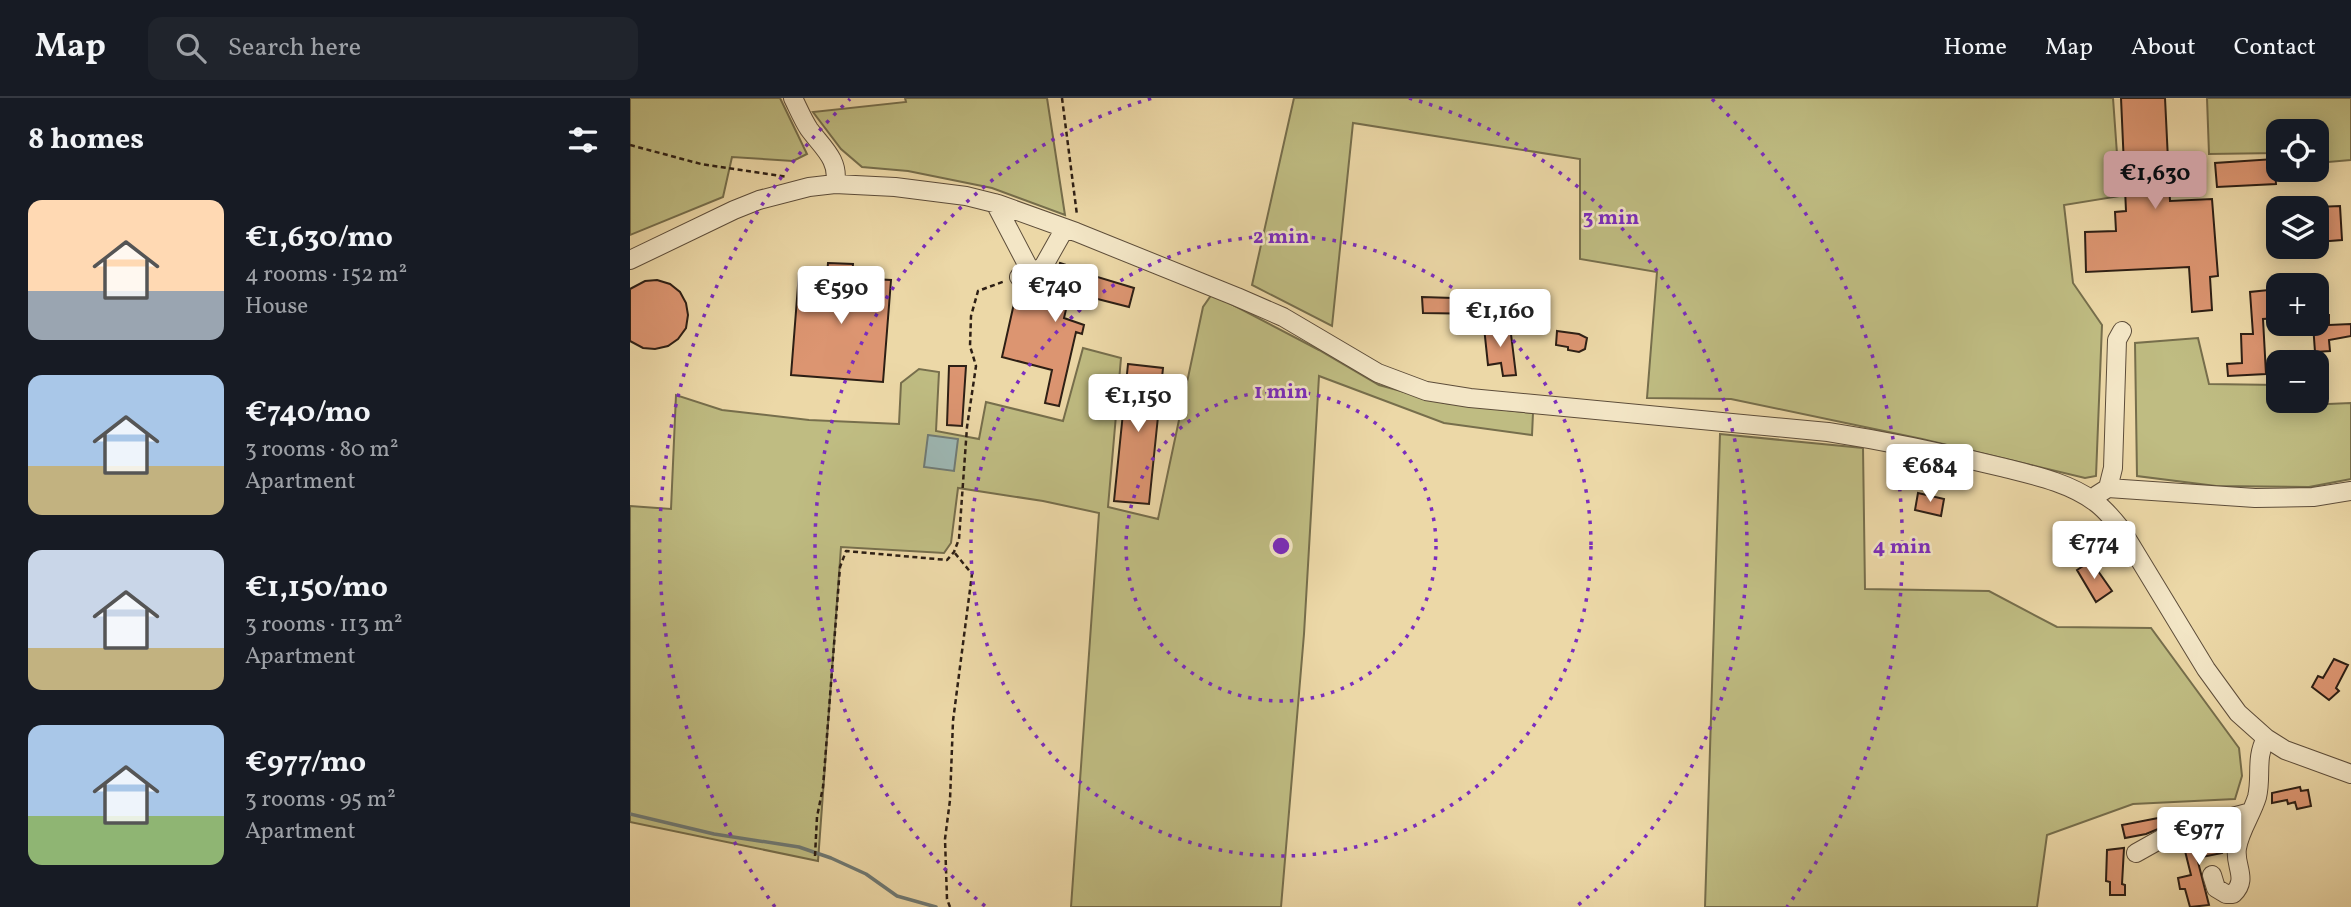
<!DOCTYPE html>
<meta charset="utf-8">
<style>
:root{--surface:#171b24;--page:#20242c;--text:#f1f3f6;--muted:#9ea1a6;--line:#363941;--accent:#c59692}
body{margin:0;font-family:Vollkorn,serif;background:var(--page);color:var(--text);height:100vh;display:flex;flex-direction:column;font-size:26px;white-space:nowrap}
*{box-sizing:border-box;margin:0}
p{font-size:23px;color:var(--muted)}
.icon{flex:none;width:38px;height:38px;fill:none;stroke:currentColor;stroke-width:2;stroke-linecap:round;stroke-linejoin:round}
.map{position:relative;flex:1;overflow:hidden}
.side{display:flex;flex-direction:column;background:var(--surface);width:630px}
.side>*{flex:none}
.fabs{position:absolute;left:1636px;top:21px;display:grid;gap:14px}
.fabs a{display:grid;place-items:center;width:63px;height:63px;border-radius:14px;background:var(--surface);box-shadow:0 4px 18px #0003;font-size:35px}
.price{position:absolute;translate:-50% -60px;padding:0 16px;border-radius:7px;background:#fff;color:#222;font-size:23px;line-height:46px;filter:drop-shadow(0 2px 4px #0008)}
.price::after{content:'';position:absolute;left:50%;top:42px;width:21px;height:16px;margin-left:-10px;background:inherit;clip-path:polygon(0 0,100% 0,50% 100%)}
.price.current{background:var(--accent);color:#111}
ul{padding:0;list-style:none}
li{display:flex;align-items:center;gap:21px;height:175px;padding:0 28px}
li span{display:grid;place-items:center;flex:none;width:196px;height:140px;border-radius:14px;color:#555}
li>.icon{margin-inline-start:auto}
span .icon{width:84px;height:84px;fill:#fffc;stroke-width:1}
li b{font-size:30px}
h2{display:flex;justify-content:space-between;align-items:center;height:84px;padding:0 28px;font-size:30px}
header{display:flex;align-items:center;gap:42px;box-sizing:border-box;height:98px;padding:0 35px;background:var(--surface);border-bottom:2px solid var(--line)}
header strong{font-size:33px}
nav{display:flex;gap:38px;margin-inline-start:auto;font-size:24px}
.search{width:490px;height:63px;background:var(--page);display:flex;align-items:center;gap:18px;box-sizing:border-box;padding:0 24px;border-radius:14px;color:var(--muted);font-size:26px}
main{display:flex;flex:1;min-height:0}
.map>svg:first-child{display:block}
.green{fill:#bfbc82;stroke:#766e4c;stroke-width:2}
.water{fill:#9db7b3;stroke:#707a74;stroke-width:2}
.lines{fill:none;stroke-linecap:round;stroke-linejoin:round}
.stream{stroke:#707a74;stroke-width:3.5}
.building{fill:#dc9571;stroke:#2d1f15;stroke-width:2}
.minor-casing{stroke:#5d4d3a;stroke-width:20}
.path{stroke:#2d1f15;stroke-width:2.5;stroke-dasharray:5 3.5;stroke-linecap:butt}
.minor{stroke:#f3e6c6;stroke-width:18}
.ring{fill:none;stroke:#7b2cbf;stroke-width:3.5;stroke-dasharray:3.5 7}
.centre{fill:#7b2cbf;stroke:#f3e6c6;stroke-width:3.5}
.ring-label{font-size:21px;text-anchor:middle;font-weight:bold;fill:#7b2cbf;stroke:#f3e6c6;stroke-width:5;stroke-linejoin:round;paint-order:stroke}
</style>
<header>
<strong>Map</strong>
<div class="search"><svg class="icon" aria-label="search" viewBox="0 0 24 24"><circle cx="10" cy="10" r="6"/><path d="M15 15l6 6"/></svg>Search here</div>
<nav><a>Home</a><a>Map</a><a>About</a><a>Contact</a></nav>
</header>
<main>
<section class="side">
<h2>8 homes<svg class="icon" aria-label="filters" viewBox="0 0 24 24"><path d="M4 7h16M4 17h16"/><circle cx="9" cy="7" r="2"/><circle cx="15" cy="17" r="2"/></svg></h2>
<ul>
<li><span style="background:linear-gradient(#ffd9b3 65%,#9aa5b1 0)"><svg class="icon" aria-label="home" viewBox="0 0 24 24"><path d="M3 11l9-7 9 7M6 9v11h12V9"/></svg></span><div><b>€1,630/mo</b><p>4 rooms · 152 m²</p><p>House</p></div></li>
<li><span style="background:linear-gradient(#a9c7e8 65%,#c2b280 0)"><svg class="icon" aria-label="home" viewBox="0 0 24 24"><path d="M3 11l9-7 9 7M6 9v11h12V9"/></svg></span><div><b>€740/mo</b><p>3 rooms · 80 m²</p><p>Apartment</p></div></li>
<li><span style="background:linear-gradient(#c9d6e8 70%,#c2b280 0)"><svg class="icon" aria-label="home" viewBox="0 0 24 24"><path d="M3 11l9-7 9 7M6 9v11h12V9"/></svg></span><div><b>€1,150/mo</b><p>3 rooms · 113 m²</p><p>Apartment</p></div></li>
<li><span style="background:linear-gradient(#a9c7e8 65%,#8fb573 0)"><svg class="icon" aria-label="home" viewBox="0 0 24 24"><path d="M3 11l9-7 9 7M6 9v11h12V9"/></svg></span><div><b>€977/mo</b><p>3 rooms · 95 m²</p><p>Apartment</p></div></li>
</ul>
</section>
<div class="map">
<svg width="1721" height="809" viewBox="0 0 1721 809">
<rect width="100%" height="100%" fill="#ecd8a7"/>
<filter id="stains"><feTurbulence type="fractalNoise" baseFrequency=".00286" numOctaves="4"/><feColorMatrix values="0 0 0 0 .2 0 0 0 0 .09 0 0 0 0 .02 0 0 0 .5 -.17"/></filter>
<radialGradient id="worn" r=".72"><stop offset=".6" stop-color="#630" stop-opacity="0"/><stop offset="1" stop-color="#630" stop-opacity=".3"/></radialGradient>
<path class="green" d="M0,0H150L177,56L163,63L102,59L93,99L0,137Z
M275,0H417L435,117L362,90L278,73L232,69L211,51L183,14L276,4Z
M664,0H1483L1490,98L1434,107L1443,185L1472,227L1466,378L1455,380L1292,341L1101,301L1017,300L1027,174L950,161V61L723,25L702,228L622,187Z
M1577,0H1721V62L1687,65V33H1648V55L1579,56Z
M582,196L689,252L749,287L815,305L903,315L902,337L814,325L689,278L674,536L651,809H441L469,415L413,403L328,390L321,445L314,455L211,449L188,763L0,724V408L41,411L46,297L92,312L179,322L269,326L271,285L289,271L309,274L306,333L349,341L356,304L433,323L453,250L491,260L478,409L528,421L573,209Z
M1568,240L1579,286L1648,287V303H1674L1675,307L1721,305V381L1679,389L1586,388L1507,378L1505,245Z
M1090,336L1233,350L1235,491L1359,493L1427,529L1521,530L1609,650L1612,678L1605,701L1503,706L1417,737L1407,809H1075Z"/>
<path class="water" d="M298,337L328,341L324,373L294,369Z"/>
<g class="lines">
<path class="stream" d="M0,716L84,736L169,749L201,760L236,776L267,798L306,809"/>
</g>
<path class="building" d="M1491,0H1535L1540,103L1582,101L1588,178L1580,179L1582,212L1562,214L1559,169L1456,174L1455,134L1486,133L1485,114L1496,113Z
M1644,61L1646,86L1587,89L1585,65Z
M1710,108L1712,142L1687,144V109Z
M198,165L223,166L222,180L261,182L253,284L161,277L169,175L197,177Z
M430,165L455,173L454,175L504,190L499,209L440,194L434,220L454,227L452,236L446,234L429,308L415,305L422,272L372,259L387,192L421,200Z
M27,182L40,186L50,194L56,205L58,217L56,230L48,241L38,248L25,251L13,250L0,243V191L15,183Z
M1648,191V220L1633,221L1636,276L1598,278L1597,266L1612,265L1611,236H1623L1620,194Z
M792,199L854,201V216L793,215Z
M1699,217V227L1721,226V238L1699,242L1700,253L1685,254L1683,226H1687V218Z
M880,228L886,277L873,278L871,265L858,267L854,229Z
M927,233L949,236L957,240L955,251L949,254L938,252V249L926,247Z
M498,266L533,270L519,406L484,403Z
M319,268H336L332,328L317,327Z
M1288,395L1314,401L1311,418L1285,412Z
M1461,463L1482,493L1466,504L1447,472Z
M1704,561L1718,567L1706,590L1709,593L1699,602L1682,589L1688,578L1693,580Z
M1670,689L1671,693L1678,692L1681,708L1667,711L1665,704L1658,706L1657,702L1642,705V695Z
M1549,716L1550,722L1516,736L1495,740L1492,727Z
M1593,733L1596,747L1591,748L1592,755L1567,760L1579,807L1560,809L1555,791H1550L1548,780L1561,777L1553,745Z
M1494,750L1492,786L1495,787V797H1480V784L1476,783L1477,752Z"/>
<g class="lines">
<g class="minor-casing">
<path id="minor" d="M163,0C168,10 173,22 179,31C192,49 210,62 205,86
M365,105L401,174
M0,162L104,112L129,102L179,89L205,86L265,89L336,98L368,106L446,134L607,199L653,219L748,275L796,293L840,300L1198,334C1256,343 1314,355 1371,369C1402,377 1438,384 1465,404C1475,411 1483,421 1491,431L1576,571L1608,615L1636,640L1655,652L1721,676
M389,179L413,169L435,130
M1478,390L1483,370L1487,242L1492,233
M1465,403L1467,397L1478,390L1625,400L1683,399L1721,393
M1506,755L1531,741L1558,731L1621,714
M1582,777L1586,790L1596,796H1603C1619,781 1604,768 1607,750C1610,732 1622,716 1627,699C1632,679 1625,660 1636,640"/>
</g>
<path class="path" d="M432,0L447,117
M0,47L71,66L158,79
M185,758L187,719L193,689L210,469L216,453L317,462L324,454L329,441L337,329L346,268L340,248L341,218L348,193L375,183
M320,809L317,801L315,741L320,702L323,623L342,476L324,454"/>
<use href="#minor" class="minor"/>
</g>
<g class="ring">
<circle cx="651" cy="448" r="155"/>
<circle cx="651" cy="448" r="310"/>
<path d="M355 808A466 466 0 0 1 523 0M779 0A466 466 0 0 1 947 808"/>
<path d="M145 809A621 621 0 0 1 220 1M1082 1A621 621 0 0 1 1157 809"/>
</g>
<circle cx="651" cy="448" r="10" class="centre"/>
<g class="ring-label">
<text x="981" y="126">3 min</text>
<text x="651" y="145">2 min</text>
<text x="651" y="300">1 min</text>
<text x="1272" y="455">4 min</text>
</g>
<rect width="100%" height="100%" filter="url(#stains)"/>
<rect width="100%" height="100%" fill="url(#worn)"/>
</svg>
<div class="fabs">
<a><svg class="icon" aria-label="locate" viewBox="0 0 24 24"><circle cx="12" cy="12" r="6"/><path d="M12 2v4M12 18v4M2 12h4M18 12h4"/></svg></a>
<a><svg class="icon" aria-label="layers" viewBox="0 0 24 24"><path d="M12 4l9 5-9 5-9-5zM3 14l9 5 9-5"/></svg></a>
<a>+</a>
<a>−</a>
</div>
<b class="price current" style="left:1525px;top:113px">€1,630</b>
<b class="price" style="left:425px;top:226px">€740</b>
<b class="price" style="left:211px;top:228px">€590</b>
<b class="price" style="left:870px;top:251px">€1,160</b>
<b class="price" style="left:508px;top:336px">€1,150</b>
<b class="price" style="left:1300px;top:406px">€684</b>
<b class="price" style="left:1464px;top:483px">€774</b>
<b class="price" style="left:1569px;top:769px">€977</b>
</div>
</main>
